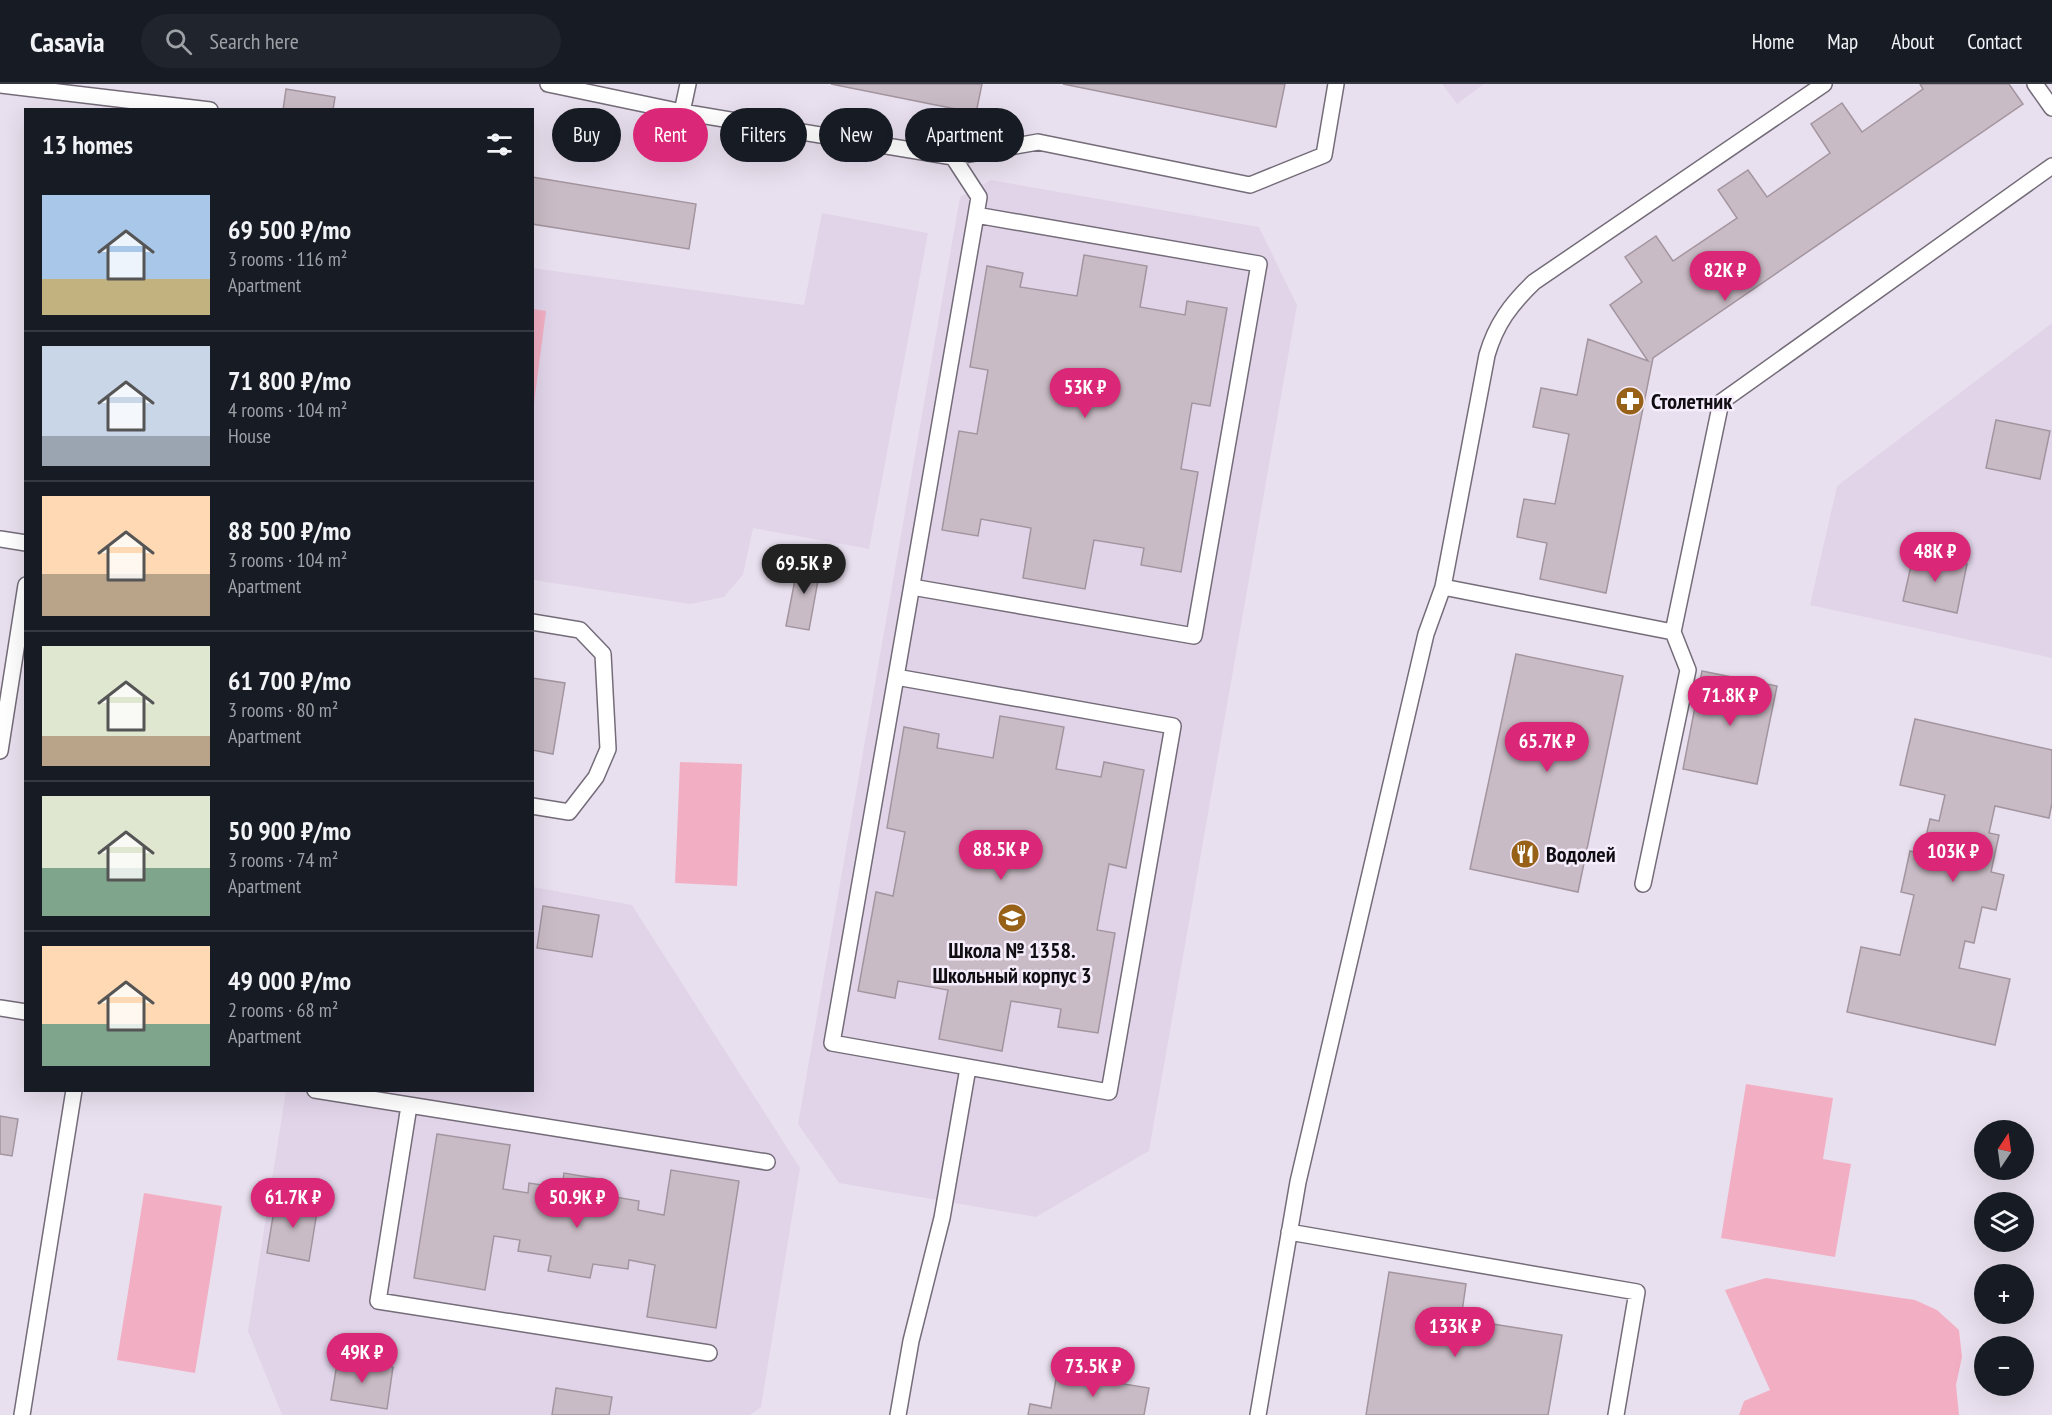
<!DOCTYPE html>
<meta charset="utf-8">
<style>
:root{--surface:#171b24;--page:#20242c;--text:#f1f3f6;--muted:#9ea1a6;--line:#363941;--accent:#db2777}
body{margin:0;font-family:"PT Sans Narrow",sans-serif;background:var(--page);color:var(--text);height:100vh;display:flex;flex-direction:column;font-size:22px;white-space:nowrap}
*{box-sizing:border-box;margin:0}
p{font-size:20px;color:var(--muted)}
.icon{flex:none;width:33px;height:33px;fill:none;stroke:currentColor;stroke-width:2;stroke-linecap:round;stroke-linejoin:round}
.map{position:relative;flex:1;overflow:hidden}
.sheet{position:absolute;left:24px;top:24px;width:510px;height:984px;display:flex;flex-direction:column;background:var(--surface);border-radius:0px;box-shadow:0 6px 24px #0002}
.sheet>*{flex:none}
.hud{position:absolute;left:552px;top:24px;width:570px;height:54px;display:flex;gap:12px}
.needle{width:39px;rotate:13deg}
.tools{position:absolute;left:1974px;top:1036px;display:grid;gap:12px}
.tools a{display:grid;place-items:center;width:60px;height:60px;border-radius:50%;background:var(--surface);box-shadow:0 6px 24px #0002;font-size:30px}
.price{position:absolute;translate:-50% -51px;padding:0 14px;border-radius:21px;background:var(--accent);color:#fff;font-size:20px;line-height:39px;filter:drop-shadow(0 2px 3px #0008)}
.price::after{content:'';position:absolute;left:50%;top:36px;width:18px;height:14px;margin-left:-9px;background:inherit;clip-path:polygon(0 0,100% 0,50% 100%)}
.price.current{background:#222;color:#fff}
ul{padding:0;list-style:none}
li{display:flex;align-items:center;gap:18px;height:150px;padding:0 18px}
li+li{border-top:2px solid var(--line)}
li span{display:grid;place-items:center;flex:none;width:168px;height:120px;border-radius:0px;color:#555}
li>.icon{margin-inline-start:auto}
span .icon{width:72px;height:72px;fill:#fffc;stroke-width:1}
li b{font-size:26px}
h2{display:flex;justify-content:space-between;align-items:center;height:72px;padding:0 18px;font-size:26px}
.pill{padding:0 21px;border-radius:27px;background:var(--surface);box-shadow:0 6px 24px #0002;font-size:21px;line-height:54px}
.pill.current{background:var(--accent);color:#fff}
header{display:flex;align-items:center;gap:36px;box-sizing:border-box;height:84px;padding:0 30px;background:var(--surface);border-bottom:2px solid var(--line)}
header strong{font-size:28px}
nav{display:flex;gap:33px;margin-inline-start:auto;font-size:21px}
.search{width:420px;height:54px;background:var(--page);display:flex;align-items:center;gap:15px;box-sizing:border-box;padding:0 21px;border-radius:33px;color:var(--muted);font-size:22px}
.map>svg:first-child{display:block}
.built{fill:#e1d4e9}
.green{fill:#f2afc3}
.building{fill:#c9bbc5;stroke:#a3959f;stroke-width:1.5}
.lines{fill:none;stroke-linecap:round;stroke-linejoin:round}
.service-casing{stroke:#746c79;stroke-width:18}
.service{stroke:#fff;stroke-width:15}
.labels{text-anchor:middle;stroke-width:5;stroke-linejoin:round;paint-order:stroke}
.poi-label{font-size:22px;font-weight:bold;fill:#110e13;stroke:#f6edfc;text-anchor:start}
</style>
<header>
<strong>Casavia</strong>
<div class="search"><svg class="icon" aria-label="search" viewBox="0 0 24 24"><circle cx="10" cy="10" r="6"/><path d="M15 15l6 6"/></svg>Search here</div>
<nav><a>Home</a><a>Map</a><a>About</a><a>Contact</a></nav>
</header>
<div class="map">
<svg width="2052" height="1331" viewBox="0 0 2052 1331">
<rect width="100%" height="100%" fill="#e9e0ef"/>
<path class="built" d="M1442,0H1484L1457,20Z
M991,96L1259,143L1297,221L1149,1067L1036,1133L839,1099L798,1040L960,113Z
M822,129L928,149L869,465L753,444L743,491L724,513L690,520L533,496L532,184L804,221Z
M2052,239V574L1810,521L1837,402Z
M533,803L632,821L800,1084L761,1323L750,1331H282L248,1247L286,1007L532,1006Z"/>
<path class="green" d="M533,225L546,227L533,327L532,225Z
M680,678L742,680L737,802L675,799Z
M1746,1000L1833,1014L1823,1075L1851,1080L1835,1173L1721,1154Z
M144,1109L222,1122L195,1289L117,1276Z
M1766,1194L1915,1216L1937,1226L1959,1246L1962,1273L1956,1301L1959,1331H1739L1744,1317L1770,1306L1725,1206Z"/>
<path class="building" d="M831,0H982L976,29Z
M1063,0H1285L1276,43Z
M1920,0H2009L2023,20L1653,274L1606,509L1540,495L1547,459L1517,453L1520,435L1524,415L1555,420L1569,350L1533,343L1541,304L1577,311L1588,255L1648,277L1610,221L1642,198L1625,173L1656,152L1673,177L1737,134L1718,106L1748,86L1767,113L1830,69L1811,40L1842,19L1862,48L1923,5Z
M286,5L335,13L333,26H283Z
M532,93L696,120L689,165L532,140Z
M1084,171L1147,182L1140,223L1185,231L1187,217L1227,224L1210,322L1192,319L1181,385L1198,388L1181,488L1141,481L1144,464L1094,456L1085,505L1023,494L1031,444L981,435L978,452L942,446L959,347L977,350L988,286L970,283L987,182L1023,189L1020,203L1077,212Z
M1996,336L2050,347L2040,395L1986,384Z
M1914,469L1967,480L1957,529L1903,517Z
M799,475L821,480L809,546L786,542Z
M1516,570L1623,592L1578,808L1470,785Z
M1702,587L1777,602L1757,700L1683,685Z
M532,594L565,599L553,670L532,666Z
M1000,632L1064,643L1056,685L1101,693L1104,678L1144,686L1126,784L1109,780L1097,846L1115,849L1098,949L1058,943L1061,925L1011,917L1002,967L939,955L948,906L898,897L895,914L858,907L876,808L893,812L905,748L887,744L904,643L939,650L937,664L993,674Z
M1915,635L2052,666V719L2049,734L1995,722L1989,749L1999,751L1991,788L2004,791L1996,826L1982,823L1974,859L1965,857L1959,884L2010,895L1995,961L1847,928L1861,863L1900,871L1914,811L1901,808L1910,767L1922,770L1930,735L1939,737L1945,711L1900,701Z
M543,822L599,831L592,873L537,864Z
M0,1032L18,1035L12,1072L0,1070Z
M437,1050L510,1061L503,1105L528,1109L529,1099L562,1104L564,1089L606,1096L603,1111L639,1117L638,1126L664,1131L671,1086L739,1097L716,1244L647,1233L655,1181L629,1176L628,1185L593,1180L590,1194L548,1187L551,1172L518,1167L520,1156L494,1152L485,1206L414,1194Z
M276,1114L318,1121L309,1177L267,1169Z
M1389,1188L1466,1200L1461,1235L1562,1251L1548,1331H1366Z
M338,1274L393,1283L387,1325L331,1316Z
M1057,1289L1149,1304L1144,1331H1028L1030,1320L1051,1324Z
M556,1304L612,1313L609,1331H552Z"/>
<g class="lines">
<g class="service-casing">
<path id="service" d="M548,0L682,28L953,73L1038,58L1250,101L1324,71L1336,0
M2035,0L2052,24
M0,1L210,26
M682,28L688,0
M953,73L979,113L976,131
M0,455L26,459
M1443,503L1673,548L1721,318L2052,82
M532,538L580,546L603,570L608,665L596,693L569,728L532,722
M896,593L976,131L1259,180L1194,552L912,503
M896,593L1173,642L1109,1008L832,959Z
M0,667L26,501
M1643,800L1688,586L1673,548
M0,924L26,928
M315,1006L767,1078
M409,1022L378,1217L709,1269
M1289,1148L1637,1208L1616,1331
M22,1331L74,1006
M898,1331L911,1257L942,1134L968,984
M1258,1331L1298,1098L1426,550L1443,503L1487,271C1496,240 1511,220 1534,198L1824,0"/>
</g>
<use href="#service" class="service"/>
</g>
<defs>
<g id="pharmacy-disc" transform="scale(1.5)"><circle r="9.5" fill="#976218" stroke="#f6edfc"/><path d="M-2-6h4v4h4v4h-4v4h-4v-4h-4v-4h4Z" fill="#fff"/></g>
<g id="restaurant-disc" transform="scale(1.5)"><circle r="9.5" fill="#976218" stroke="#f6edfc"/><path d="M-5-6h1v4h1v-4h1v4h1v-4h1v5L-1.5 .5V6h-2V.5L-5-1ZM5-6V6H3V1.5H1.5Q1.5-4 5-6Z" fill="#fff"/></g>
<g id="school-disc" transform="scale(1.5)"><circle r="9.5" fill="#976218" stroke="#f6edfc"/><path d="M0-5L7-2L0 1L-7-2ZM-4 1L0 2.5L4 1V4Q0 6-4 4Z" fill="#fff"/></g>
</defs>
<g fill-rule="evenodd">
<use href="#pharmacy-disc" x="1630" y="317"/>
<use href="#restaurant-disc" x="1525" y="770"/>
<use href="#school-disc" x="1012" y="834"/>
</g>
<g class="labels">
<g class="poi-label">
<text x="1651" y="325">Столетник</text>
<text x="1546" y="778">Водолей</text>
<text x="1012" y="874" text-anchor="middle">Школа № 1358.<tspan x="1012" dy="25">Школьный корпус 3</tspan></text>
</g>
</g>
</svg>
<div class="tools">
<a><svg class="needle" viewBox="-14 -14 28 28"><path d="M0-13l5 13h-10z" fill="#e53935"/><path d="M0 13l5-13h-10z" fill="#9ea1a6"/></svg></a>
<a><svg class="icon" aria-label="layers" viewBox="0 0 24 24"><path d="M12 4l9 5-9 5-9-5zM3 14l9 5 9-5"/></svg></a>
<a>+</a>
<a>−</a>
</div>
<b class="price" style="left:1725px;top:218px">82K ₽</b>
<b class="price" style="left:1085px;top:335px">53K ₽</b>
<b class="price" style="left:1935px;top:499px">48K ₽</b>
<b class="price current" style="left:804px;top:511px">69.5K ₽</b>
<b class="price" style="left:1730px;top:643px">71.8K ₽</b>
<b class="price" style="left:1547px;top:689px">65.7K ₽</b>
<b class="price" style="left:1001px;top:797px">88.5K ₽</b>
<b class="price" style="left:1953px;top:799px">103K ₽</b>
<b class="price" style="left:293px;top:1145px">61.7K ₽</b>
<b class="price" style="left:577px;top:1145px">50.9K ₽</b>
<b class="price" style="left:1455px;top:1274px">133K ₽</b>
<b class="price" style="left:362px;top:1300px">49K ₽</b>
<b class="price" style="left:1093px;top:1314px">73.5K ₽</b>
<div class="hud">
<a class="pill">Buy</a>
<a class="pill current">Rent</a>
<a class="pill">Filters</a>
<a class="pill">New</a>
<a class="pill">Apartment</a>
</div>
<section class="sheet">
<h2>13 homes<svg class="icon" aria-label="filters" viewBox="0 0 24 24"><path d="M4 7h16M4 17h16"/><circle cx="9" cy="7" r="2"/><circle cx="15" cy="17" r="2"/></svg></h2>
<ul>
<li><span style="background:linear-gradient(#a9c7e8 70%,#c2b280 0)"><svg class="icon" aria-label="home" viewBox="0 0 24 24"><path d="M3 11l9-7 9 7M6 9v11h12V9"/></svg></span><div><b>69 500 ₽/mo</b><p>3 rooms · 116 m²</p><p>Apartment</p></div></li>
<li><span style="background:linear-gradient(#c9d6e8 75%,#9aa5b1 0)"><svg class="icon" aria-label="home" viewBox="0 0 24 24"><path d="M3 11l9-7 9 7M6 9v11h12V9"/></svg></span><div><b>71 800 ₽/mo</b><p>4 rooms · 104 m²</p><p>House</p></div></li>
<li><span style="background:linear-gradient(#ffd9b3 65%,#b9a48a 0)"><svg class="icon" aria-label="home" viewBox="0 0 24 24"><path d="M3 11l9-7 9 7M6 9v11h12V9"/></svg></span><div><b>88 500 ₽/mo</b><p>3 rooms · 104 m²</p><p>Apartment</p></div></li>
<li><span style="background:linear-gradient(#dfe7d0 75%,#b9a48a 0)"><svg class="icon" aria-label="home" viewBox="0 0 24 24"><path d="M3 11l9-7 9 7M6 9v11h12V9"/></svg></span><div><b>61 700 ₽/mo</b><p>3 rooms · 80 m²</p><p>Apartment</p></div></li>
<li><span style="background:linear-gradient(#dfe7d0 60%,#7fa58c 0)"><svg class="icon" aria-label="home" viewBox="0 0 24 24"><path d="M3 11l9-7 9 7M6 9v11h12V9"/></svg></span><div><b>50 900 ₽/mo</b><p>3 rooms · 74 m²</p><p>Apartment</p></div></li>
<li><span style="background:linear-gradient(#ffd9b3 65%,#7fa58c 0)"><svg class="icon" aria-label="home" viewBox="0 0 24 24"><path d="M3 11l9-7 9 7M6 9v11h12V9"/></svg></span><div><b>49 000 ₽/mo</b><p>2 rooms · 68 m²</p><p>Apartment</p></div></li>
</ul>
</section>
</div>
